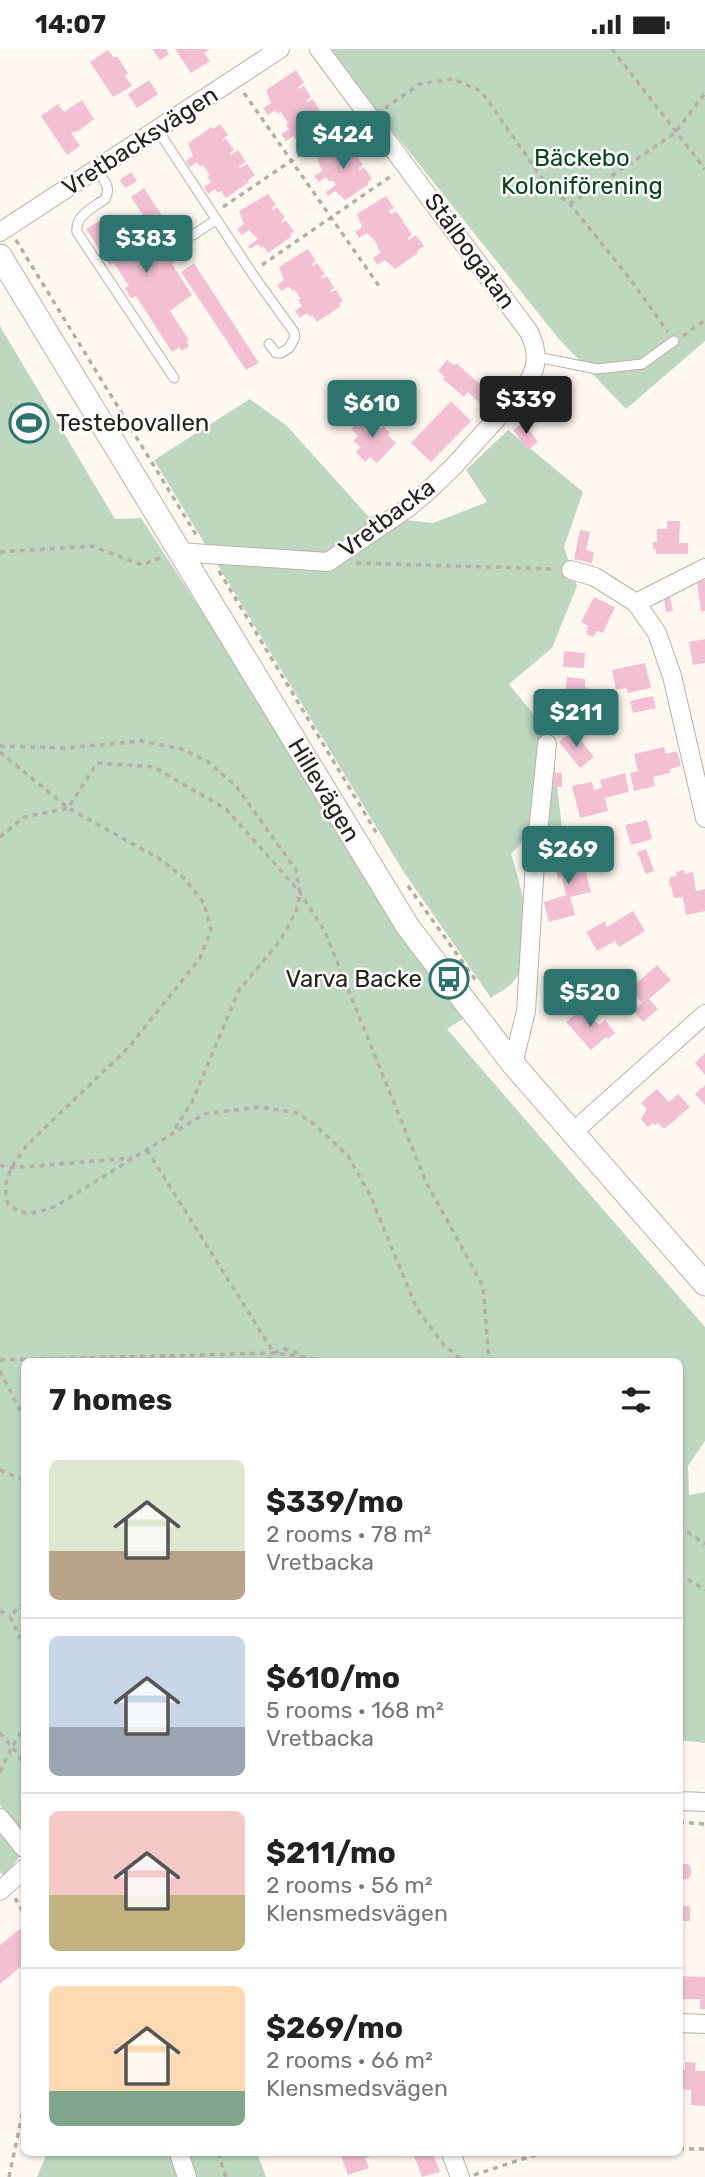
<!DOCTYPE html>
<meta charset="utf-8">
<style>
:root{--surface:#fff;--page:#f6f6f6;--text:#222;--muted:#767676;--line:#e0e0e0;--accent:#2c746d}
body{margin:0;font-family:Rubik,sans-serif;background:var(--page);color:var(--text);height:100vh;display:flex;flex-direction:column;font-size:26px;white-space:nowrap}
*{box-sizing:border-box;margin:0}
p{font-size:23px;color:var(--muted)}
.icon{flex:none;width:38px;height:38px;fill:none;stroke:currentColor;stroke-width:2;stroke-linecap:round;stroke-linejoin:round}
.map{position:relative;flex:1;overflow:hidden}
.details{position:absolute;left:21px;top:1309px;width:662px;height:798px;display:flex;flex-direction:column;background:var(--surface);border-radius:10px;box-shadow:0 2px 5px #0004}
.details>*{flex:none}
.price{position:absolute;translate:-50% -60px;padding:0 16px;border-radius:7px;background:var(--accent);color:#fff;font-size:23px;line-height:46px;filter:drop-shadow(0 2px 4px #0008)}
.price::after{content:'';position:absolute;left:50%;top:42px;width:21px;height:16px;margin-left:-10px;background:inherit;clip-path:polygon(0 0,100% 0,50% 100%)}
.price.active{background:#222;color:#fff}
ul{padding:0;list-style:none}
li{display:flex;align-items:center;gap:21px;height:175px;padding:0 28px}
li+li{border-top:2px solid var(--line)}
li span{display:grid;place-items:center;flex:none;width:196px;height:140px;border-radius:10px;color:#555}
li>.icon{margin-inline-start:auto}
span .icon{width:84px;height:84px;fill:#fffc;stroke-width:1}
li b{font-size:30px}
h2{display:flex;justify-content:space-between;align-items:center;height:84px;padding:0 28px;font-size:30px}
.status{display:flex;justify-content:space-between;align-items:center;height:49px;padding:0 35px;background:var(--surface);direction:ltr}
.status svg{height:19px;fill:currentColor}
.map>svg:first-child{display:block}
.green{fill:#bdd7c0}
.building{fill:#f3c0d3}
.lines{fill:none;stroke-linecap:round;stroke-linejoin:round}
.service-casing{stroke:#bfb0a0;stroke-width:11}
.minor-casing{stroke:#bfb0a0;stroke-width:20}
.tertiary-casing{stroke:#bfb0a0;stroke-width:25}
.path{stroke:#b4aea7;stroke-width:3.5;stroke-dasharray:5 5;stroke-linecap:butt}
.service{stroke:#fff;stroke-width:9}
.minor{stroke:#fff;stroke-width:18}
.tertiary{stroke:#fff;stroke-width:23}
.labels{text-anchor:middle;stroke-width:5;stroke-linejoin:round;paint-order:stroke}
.street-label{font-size:24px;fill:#28221c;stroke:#fff}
.park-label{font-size:24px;fill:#08461b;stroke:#fff}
.poi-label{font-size:24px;fill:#28221c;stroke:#fff;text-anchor:start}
</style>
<div class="status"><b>14:07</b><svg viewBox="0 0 49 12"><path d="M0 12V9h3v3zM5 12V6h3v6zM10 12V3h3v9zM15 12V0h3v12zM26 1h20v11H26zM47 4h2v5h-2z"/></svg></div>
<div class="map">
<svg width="705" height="2128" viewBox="0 0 705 2128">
<rect width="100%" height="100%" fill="#fff8f1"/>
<path class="green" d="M327,0H705V292L626,360L558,289Z
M0,277L115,470L141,469C199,558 258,647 313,738C360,816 403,900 464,969L447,980L705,1278V1392L688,1417L689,1446L705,1443V1694L679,1691V1312H24V1787L0,1756Z
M250,350L287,377L368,467L433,474L487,453L466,421L508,381L583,443L564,498L577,537L552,599L509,635L551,687L562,778L523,792L511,805C522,840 540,902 513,933C508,939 498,944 491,949L403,822L154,411Z
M0,1778L21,1805L5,1828L0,1823Z
M47,2104H169L177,2128H37Z
M185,2104H257L266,2128H193Z"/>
<path class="building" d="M152,0H166L169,5L160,11Z
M175,0H210L204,4L210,12L191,24Z
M108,1L114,9L117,7L128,24L125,27L132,37L113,48L90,13Z
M296,21L304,34L298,38L299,40L304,37L311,48L307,51L308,53L313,50L320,62L316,65L317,67L322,64L330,75L325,78L327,80L303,96L293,87L286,92L281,85L289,80L286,76L288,74L281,63L278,65L275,61L268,66L263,59L271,54L266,41Z
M149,31L158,45L137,59L128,45Z
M82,51L94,70L78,82L71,84L80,97L67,106L41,67L58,55L64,63Z
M220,75L228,86L221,92L226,90L234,101L230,104L231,106L238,101L246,113L239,117L240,119L247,115L255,126L248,131L249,133L226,149L221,142L218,144L215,140L208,145L204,138L211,133L207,128L210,126L203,116L200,118L197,113L190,118L186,112L193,107L188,94L212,78L213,80Z
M346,92L353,103L350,107L355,105L363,116L358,119L360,121L364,118L372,130L367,133L369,135L345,151L335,142L328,147L326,143L336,136L332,131L330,133L326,128L319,133L314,127L322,122L317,109Z
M131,123L137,132L125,139L120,131Z
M144,139L174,185L161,193L131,148Z
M268,145L276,156L272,159L273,161L277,158L285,169L281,172L282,174L286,171L294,183L290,186L291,188L268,204L263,197L261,199L258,195L250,200L248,197L258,190L249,181L242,186L237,180L244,175L239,162Z
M386,147L394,159L389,162L391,165L396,162L404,173L399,176L404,174L412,185L408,189L409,191L416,186L424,197L417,202L418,204L395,220L385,211L377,216L373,209L380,204L376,193L367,184L359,189L355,183L362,178L357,165Z
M111,165L128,190L147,178L165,205L179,196L186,206L172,215L192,246L170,262L189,291L187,293L189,297L182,302L179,298L172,303L136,247L131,249L125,239L129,237L114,214L110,216L86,180Z
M308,200L316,212L312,215L313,217L317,214L325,225L321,228L322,230L327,227L334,239L330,242L331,243L336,241L343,252L339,255L341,257L317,273L312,266L310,268L307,264L300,269L295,262L302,257L298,251L301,250L294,240L292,242L289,237L282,242L277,236L284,231L279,218Z
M194,214L259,314L246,321L181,223Z
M447,311L454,316L456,314L482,337L488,339L495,330L502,335L483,358L468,343L464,348L443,330L445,328L438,322Z
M451,352L471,372L431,413L411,394Z
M363,368L370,375L373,371L381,380L383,377L390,384L388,386L396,394L377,414L370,408L365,413L356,403L361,398L353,392L358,387L351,380Z
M523,374L538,393L528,401L513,381Z
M667,472H680L679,494H688V505H656V500H653V493H657V480H667Z
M580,481L590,483L586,501L594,503L592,514L574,510Z
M705,531V562H701L697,533Z
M594,548L615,558L603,584L597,582L593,588L586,585L588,577L581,573Z
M670,548L673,562L666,563L664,549Z
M705,590V614L693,616L689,593Z
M564,602L585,604L584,619L563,618Z
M645,614L651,639L628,644L626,639L616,641L612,621Z
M567,628L585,630V638L589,639L588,648L584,647L583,666L563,664Z
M653,647L656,659L633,664L630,652Z
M573,681L594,708L580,719L559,693Z
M664,698L666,705L677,702L681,717L670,720V724L653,728L655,737L634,742L630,724L638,722L634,705Z
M550,724H562V738L549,737Z
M625,724L629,743L605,749L608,762L580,769L572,737L592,733L594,741L602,739L600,731Z
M647,771L652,790L631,796L625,776Z
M646,800L654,822L646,825L637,803Z
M580,801L591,843L570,848L575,866L549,873L544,853L566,846L562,828L558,830L555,818L559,817L557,807Z
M684,821L685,825L693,823L696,842L705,840V862L686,866L683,848L674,849L671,837H669L670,828L677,827L676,823Z
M633,862L645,882L619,898L615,892L597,902L586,883L605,872L607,878Z
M657,916L671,931L649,950L658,960L643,973L633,962L642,954L630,940Z
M583,958L599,976L605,971L615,984L608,990L606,988L591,1001L566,973Z
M705,1004V1026L695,1014Z
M705,1036V1056L695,1045Z
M657,1040L669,1053L678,1045L690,1058L664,1080L658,1074L655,1076L653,1074L648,1078L641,1070L647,1060L641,1054Z
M679,1815H687L691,1818V1827L687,1830H679Z
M679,1857H690V1872H679Z
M21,1879L24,1884V1915L0,1935V1896Z
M679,1927L705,1928V1960H700V1950H679Z
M685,2013L696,2014L695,2022H705V2057L691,2056V2041L679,2040V2021H685Z
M340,2104H368L369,2108L365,2109L369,2119L348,2126Z
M413,2104H433L440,2123L422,2128Z"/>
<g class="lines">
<g class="service-casing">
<path id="service" d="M157,80L251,223L294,283L295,288L289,299L281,304H276L269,295
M96,120C103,130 112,138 105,150C93,159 75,166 77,183L174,329
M193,186L216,171
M537,308L597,320L642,315L674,292"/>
</g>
<g class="minor-casing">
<path id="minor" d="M0,183L280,0
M178,503L328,513L409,458L429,441L454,417L525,338C538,319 539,304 529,283L319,0
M571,521L595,528L636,554L657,584L672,627L705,769
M636,554L705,519
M513,1015L526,962L535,813L547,695
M572,1084L705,965
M679,1752L705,1753
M0,1769L24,1799
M0,1842L24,1820
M679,1974L705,1975
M179,2104L187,2128
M451,2104L460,2128"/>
</g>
<g class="tertiary-casing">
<path id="tertiary" d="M0,207L408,878L513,1015L705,1235"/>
</g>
<path class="path" d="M612,0L705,120
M244,44L379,237
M385,59L420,35L453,30L481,42L549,139L570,155L630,230L668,283
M570,155L675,84L705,44
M223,158L353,70
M16,191L198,489
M262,216L394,125
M683,287L705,271
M0,503L92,497L142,516L160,509
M356,514L555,520
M219,522L379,788
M0,697L67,699L141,692L182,700L207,712L236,737L296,821L300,845L296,863L280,892L239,941L192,1053L173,1083
M0,703L68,759L160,810L184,829L204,854L211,881L200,909L129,998L27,1096L11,1119L5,1138L8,1155C25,1169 37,1164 56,1157L204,1065L259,1058L297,1064L314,1075L348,1107L370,1146L417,1260L444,1296L463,1312
M0,788L24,768L68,759L97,714L154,718L226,760L299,842L325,883L426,1133L483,1237L489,1312
M408,837L477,933
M147,1101L274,1304
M0,1116L11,1119L132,1109
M0,1311L274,1304L329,1312
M268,1312L274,1304L285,1300L300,1305L308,1312
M0,1322L24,1369
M0,1421L24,1431
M679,1477L705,1495
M679,1525L705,1541
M24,1554L10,1567L19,1588L24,1591
M0,1562L10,1567
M0,1684L18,1705L24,1717
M0,1723L12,1698L24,1679
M679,1773L705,1775
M15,1849L24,1865
M679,2100H705
M218,2104L226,2128
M474,2126L541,2104
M9,2128L24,2057"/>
<use href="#service" class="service"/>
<use href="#minor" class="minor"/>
<use href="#tertiary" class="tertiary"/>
</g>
<defs>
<g id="stadium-ring" transform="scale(2.0125)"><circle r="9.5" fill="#fff" stroke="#2c746d" stroke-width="1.5"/><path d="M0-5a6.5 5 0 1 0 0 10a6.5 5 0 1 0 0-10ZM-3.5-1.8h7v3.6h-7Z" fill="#2c746d"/></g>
<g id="bus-ring" transform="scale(2.0125)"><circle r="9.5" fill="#fff" stroke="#2c746d" stroke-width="1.5"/><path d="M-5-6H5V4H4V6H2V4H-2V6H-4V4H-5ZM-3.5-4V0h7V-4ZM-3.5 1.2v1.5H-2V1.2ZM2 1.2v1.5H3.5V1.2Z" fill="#2c746d"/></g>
</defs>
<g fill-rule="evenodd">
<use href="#stadium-ring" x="29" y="374"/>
<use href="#bus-ring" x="449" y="930"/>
</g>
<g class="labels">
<g class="street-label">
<text transform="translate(140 92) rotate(-33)" y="8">Vretbacksvägen</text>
<text transform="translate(470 202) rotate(54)" y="8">Stålbogatan</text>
<text transform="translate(387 469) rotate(-37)" y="8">Vretbacka</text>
<text transform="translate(324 741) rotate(59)" y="8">Hillevägen</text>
</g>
<g class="park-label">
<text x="582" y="117">Bäckebo<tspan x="582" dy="28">Koloniförening</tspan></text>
</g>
<g class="poi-label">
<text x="56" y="382">Testebovallen</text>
<text x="422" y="938" text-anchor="end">Varva Backe</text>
</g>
</g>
</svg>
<b class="price" style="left:343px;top:122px">$424</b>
<b class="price" style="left:146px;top:226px">$383</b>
<b class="price active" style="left:526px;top:387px">$339</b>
<b class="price" style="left:372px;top:391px">$610</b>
<b class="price" style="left:576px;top:700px">$211</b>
<b class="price" style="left:568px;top:837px">$269</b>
<b class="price" style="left:590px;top:980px">$520</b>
<section class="details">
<h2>7 homes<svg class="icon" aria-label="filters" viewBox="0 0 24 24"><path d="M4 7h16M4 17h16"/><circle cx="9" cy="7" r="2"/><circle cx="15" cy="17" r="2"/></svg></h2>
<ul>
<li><span style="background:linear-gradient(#dfe7d0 65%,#b9a48a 0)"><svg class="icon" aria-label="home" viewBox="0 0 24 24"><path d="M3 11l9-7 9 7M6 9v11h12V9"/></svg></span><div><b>$339/mo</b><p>2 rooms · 78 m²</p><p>Vretbacka</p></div></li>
<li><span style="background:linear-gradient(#c9d6e8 65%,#9aa5b1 0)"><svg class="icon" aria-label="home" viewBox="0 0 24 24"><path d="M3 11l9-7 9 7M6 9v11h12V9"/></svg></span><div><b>$610/mo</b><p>5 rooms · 168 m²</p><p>Vretbacka</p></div></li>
<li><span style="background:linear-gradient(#f6c9c9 60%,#c2b280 0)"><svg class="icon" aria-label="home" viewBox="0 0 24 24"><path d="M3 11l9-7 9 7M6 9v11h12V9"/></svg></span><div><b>$211/mo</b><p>2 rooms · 56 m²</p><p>Klensmedsvägen</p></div></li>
<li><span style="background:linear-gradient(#ffd9b3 75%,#7fa58c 0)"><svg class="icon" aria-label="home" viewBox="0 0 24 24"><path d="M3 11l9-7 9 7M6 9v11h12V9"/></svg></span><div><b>$269/mo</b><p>2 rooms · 66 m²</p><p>Klensmedsvägen</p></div></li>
</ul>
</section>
</div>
